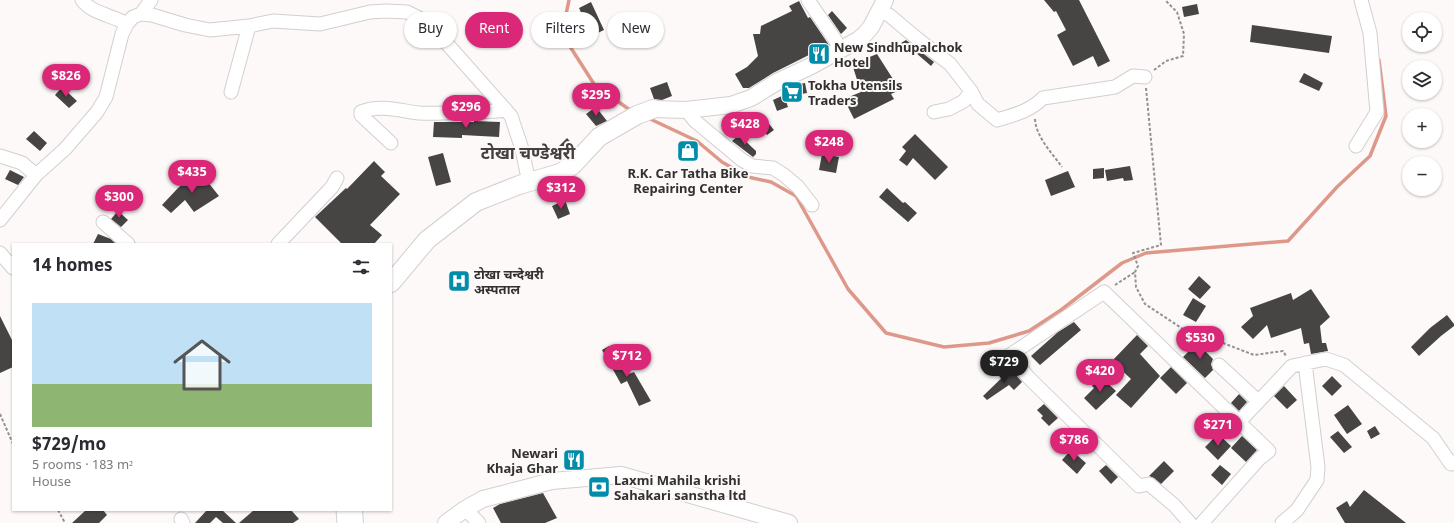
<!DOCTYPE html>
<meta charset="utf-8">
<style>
:root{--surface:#fff;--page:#f2f2f3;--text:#2b2b33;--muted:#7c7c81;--accent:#db2777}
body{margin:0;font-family:Georgia,"Noto Sans Devanagari",serif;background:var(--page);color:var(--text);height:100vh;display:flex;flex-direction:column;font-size:15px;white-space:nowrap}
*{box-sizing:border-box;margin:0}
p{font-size:13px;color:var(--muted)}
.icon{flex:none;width:22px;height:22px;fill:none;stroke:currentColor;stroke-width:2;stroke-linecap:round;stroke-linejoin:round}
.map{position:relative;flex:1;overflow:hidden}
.details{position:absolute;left:12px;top:243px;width:380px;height:268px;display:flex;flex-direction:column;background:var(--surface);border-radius:0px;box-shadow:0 1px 3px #0004}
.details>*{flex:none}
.guide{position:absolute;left:404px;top:12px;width:380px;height:36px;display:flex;gap:8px}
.buttons{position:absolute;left:1402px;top:12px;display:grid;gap:8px}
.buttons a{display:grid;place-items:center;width:40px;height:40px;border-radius:50%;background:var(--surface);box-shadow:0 1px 3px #0004;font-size:20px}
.price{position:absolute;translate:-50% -34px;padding:0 9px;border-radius:14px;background:var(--accent);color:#fff;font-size:13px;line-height:26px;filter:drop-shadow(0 1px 2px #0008)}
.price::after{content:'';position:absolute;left:50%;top:24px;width:12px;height:9px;margin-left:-6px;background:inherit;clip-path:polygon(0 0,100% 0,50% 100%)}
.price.selected{background:#222;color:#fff}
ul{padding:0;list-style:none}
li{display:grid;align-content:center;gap:8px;height:212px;padding:0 20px}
li span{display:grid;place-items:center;height:124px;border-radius:0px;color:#555}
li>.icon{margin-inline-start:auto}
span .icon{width:72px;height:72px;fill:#fffc;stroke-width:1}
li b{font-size:17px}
h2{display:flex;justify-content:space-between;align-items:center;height:48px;padding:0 20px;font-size:17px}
.chip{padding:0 14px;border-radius:18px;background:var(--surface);box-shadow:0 1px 3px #0004;font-size:14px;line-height:36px}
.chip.selected{background:var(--accent);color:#fff}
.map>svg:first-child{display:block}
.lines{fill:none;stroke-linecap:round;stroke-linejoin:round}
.stream{stroke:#de988a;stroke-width:3.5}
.building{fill:#474444}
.minor-casing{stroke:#d3cfce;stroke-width:15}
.tertiary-casing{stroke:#d3cfce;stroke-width:18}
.secondary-casing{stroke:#d3cfce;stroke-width:20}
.path{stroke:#949190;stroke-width:2;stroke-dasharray:3 2;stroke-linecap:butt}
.minor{stroke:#fff;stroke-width:13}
.tertiary{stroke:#fff;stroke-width:16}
.secondary{stroke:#fff;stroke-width:18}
.labels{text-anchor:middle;stroke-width:4;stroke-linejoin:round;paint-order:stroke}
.poi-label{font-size:13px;font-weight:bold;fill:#323130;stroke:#fdf9f8;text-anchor:start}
.district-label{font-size:17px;font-weight:bold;fill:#43403f;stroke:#fdf9f8}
</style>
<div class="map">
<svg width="1454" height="523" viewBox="0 0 1454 523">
<rect width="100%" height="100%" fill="#fdf9f8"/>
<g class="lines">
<path class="stream" d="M569,0L562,34L594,84L627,108L633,111
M648,118L697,141L722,162L748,177L771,182L796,196L848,289L886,333L944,347L989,343L1029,331L1061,310L1122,263L1146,253L1288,241L1337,187L1370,156L1386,116L1379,60"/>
</g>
<path class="building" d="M1044,0H1079L1110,61L1098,67L1093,56L1073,66L1057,35L1066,30L1056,11L1054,12Z
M799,1L808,18L810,17L829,45L773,73L749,88H743L735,74L747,67L758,56L753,34H760L761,26L792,11L789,6Z
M591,2L604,30L589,37L583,22L585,21L579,8Z
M1197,4L1199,14L1184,17L1182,7Z
M832,11L847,28L841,34L828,15Z
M1252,25L1332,36L1329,53L1250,42Z
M906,40L934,62L931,66L916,53L913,55L901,43Z
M877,54L900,90L891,94L894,99L854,119L844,99L861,92L852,64Z
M1304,73L1323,83L1319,91L1299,82Z
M667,82L672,96L662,100L654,99L650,88Z
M805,83L807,93L796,95L794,85Z
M62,87L77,101L69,108L55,95Z
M784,95L788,107L777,111L773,100Z
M596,107L607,121L596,126L586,114Z
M761,114L774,130L767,135L754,119Z
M474,121L500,122L499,137L462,135V138L433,137L434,122H474Z
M34,131L47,143L40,151L26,139Z
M915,134L948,167L935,180L913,158L907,166L899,160L906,151L902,147Z
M739,135L756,151V154L753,157L732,141Z
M567,138L575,147L566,156L558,147Z
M443,153L451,182L436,186L428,157Z
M822,154L839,157L836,173L819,170Z
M374,161L385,172L381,176L400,194L370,225L382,235L374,244H342L315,217L346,188L347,189Z
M1130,166L1133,180L1124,181L1123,178L1107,181L1105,170Z
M1104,168V178L1093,179V169Z
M10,170L24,177L18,185L5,179Z
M199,171L219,196L194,212L185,200L171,213L162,205L178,188Z
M1068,171L1075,187L1051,196L1045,180Z
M887,188L903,203L905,202L917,213L908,222L879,197Z
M565,200L570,214L558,219L552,206Z
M118,211L128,220L121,227L111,219Z
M98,234L111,239L116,244H93Z
M1199,276L1211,287L1200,299L1188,289Z
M1311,289L1330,317L1320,326L1322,343H1326L1328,351L1311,354L1309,343L1304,344L1301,328L1271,338L1267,325L1253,339L1241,327L1253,316L1250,308L1291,293L1293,300Z
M1193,298L1206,306L1196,322L1183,315Z
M1447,315L1454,324V326L1441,336L1419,356L1411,347L1430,328Z
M0,316L13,342V367L0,373Z
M1074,322L1081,330L1040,365L1031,356L1058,332Z
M1137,335L1148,346L1140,354L1160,376L1131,408L1116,395L1131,379L1112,361Z
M1197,343L1213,359L1211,364L1213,370L1205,378L1183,357Z
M609,346L626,375L634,372L651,401L639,406L627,381L621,384L602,350Z
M1171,367L1187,383L1176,394L1160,378Z
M1011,369L1022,382L1014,390L1009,385L987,400L983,396Z
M1100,376L1116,391L1096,410L1084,398L1094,388L1092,386Z
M1332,376L1342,386L1332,396L1322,386Z
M1284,386L1297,400L1287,409L1274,396Z
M1239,394L1247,402L1239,411L1231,403Z
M1044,404L1058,418L1049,426L1041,418L1043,416L1037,410Z
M1348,405L1362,424L1347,434L1334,415Z
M1375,426L1380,434L1371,439L1367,431Z
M1338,431L1352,447L1344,453L1330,437Z
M1218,434L1231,446L1218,460L1205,447Z
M1242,436L1257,450L1246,462L1231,448Z
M1071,450L1086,463L1077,474L1062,460Z
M1164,461L1174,471L1161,484L1154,478L1149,476Z
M1106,465L1118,477L1111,484L1099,471Z
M1220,465L1231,474L1222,485L1211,475Z
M1364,490L1406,523H1345L1336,508L1347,501L1350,507Z
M543,493L557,518L545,523H501L493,508L500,504Z
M86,510H103L107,515L99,523H72Z
M207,510H222L236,523H223L216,517L210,523H195Z
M254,510H291L299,519L293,523H239Z"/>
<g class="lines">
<g class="minor-casing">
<path id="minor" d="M82,0C92,14 113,15 127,24
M808,0L836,41L840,51
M879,11L889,15L920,41L950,64L971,91L978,104L997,120C1014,115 1030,111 1043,98L1115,87L1133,76L1145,77
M141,14L151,0
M231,92L249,26
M686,110L695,121L742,160L752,166L773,168L784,175L798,187L812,205
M934,112L949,109L964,101L971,91
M391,143L361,115V112C380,104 401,111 419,113C433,114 447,113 460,112C476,112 491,112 506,110
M1356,146L1377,112L1370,33L1361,0
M0,156L22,163L36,175
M0,220L36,175L65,149L97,112L106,97L122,34L127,24L133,17L141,14L152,15L185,25L210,30L249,26L273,21L320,24L370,12L386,11L407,12L419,18L434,29L511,116L522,149L529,183
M103,222L128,244
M278,244L332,187L337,178
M0,253L13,268
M1219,365L1258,401
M1239,422L1292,366L1326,359L1344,365L1433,438L1451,464L1454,462
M465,509L479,523
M343,510L344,523
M181,519L183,523
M1190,523L1174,505L1149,484L1139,486L1028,377L1010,355L1104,292L1269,451L1259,459L1202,523
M1282,523L1297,510L1317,480L1318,467L1305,363"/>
</g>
<g class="tertiary-casing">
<path id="tertiary" d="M653,109L686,110L731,105L751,98L777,82L811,66L858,40L865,34L871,27L885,0
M446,523L465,509L483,499L552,481L621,475L789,523"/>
</g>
<g class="secondary-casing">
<path id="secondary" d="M391,283L427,240L476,202L519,185L560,173L573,165L599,137L637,115L653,109
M353,510L354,523"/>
</g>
<path class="path" d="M1154,70L1166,61L1183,56L1184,34L1177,12L1165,0
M1146,88L1161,245L1133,253L1138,266L1135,272L1136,287L1145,304L1189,333H1197L1254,355L1283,351L1286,356
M1035,119C1036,137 1052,153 1062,167
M1115,285L1135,272
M0,414L13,444
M58,510L65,523"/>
<use href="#minor" class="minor"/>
<use href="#tertiary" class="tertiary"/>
<use href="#secondary" class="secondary"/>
</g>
<defs>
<g id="restaurant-square" transform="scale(1.15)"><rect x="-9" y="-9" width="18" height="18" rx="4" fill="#018caa" stroke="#fdf9f8"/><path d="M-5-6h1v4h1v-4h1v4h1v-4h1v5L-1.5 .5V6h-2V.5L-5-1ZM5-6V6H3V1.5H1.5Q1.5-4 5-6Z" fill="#fff"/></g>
<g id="supermarket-square" transform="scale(1.15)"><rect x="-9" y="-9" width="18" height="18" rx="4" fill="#018caa" stroke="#fdf9f8"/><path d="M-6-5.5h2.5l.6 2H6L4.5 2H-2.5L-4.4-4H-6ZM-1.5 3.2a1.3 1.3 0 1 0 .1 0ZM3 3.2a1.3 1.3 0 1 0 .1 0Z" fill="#fff"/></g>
<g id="shop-square" transform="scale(1.15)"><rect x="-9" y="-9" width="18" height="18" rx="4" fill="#018caa" stroke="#fdf9f8"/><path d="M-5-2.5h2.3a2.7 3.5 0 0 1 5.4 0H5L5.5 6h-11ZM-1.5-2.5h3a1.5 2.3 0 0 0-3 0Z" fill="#fff"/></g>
<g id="hospital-square" transform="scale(1.15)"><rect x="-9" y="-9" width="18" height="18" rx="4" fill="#018caa" stroke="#fdf9f8"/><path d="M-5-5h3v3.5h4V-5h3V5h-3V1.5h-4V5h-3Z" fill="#fff"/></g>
<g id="bank-square" transform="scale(1.15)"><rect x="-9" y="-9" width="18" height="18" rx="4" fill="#018caa" stroke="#fdf9f8"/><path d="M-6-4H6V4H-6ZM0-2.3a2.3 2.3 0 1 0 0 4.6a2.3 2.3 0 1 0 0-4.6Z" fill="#fff"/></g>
</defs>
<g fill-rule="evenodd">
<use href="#restaurant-square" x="819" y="54"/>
<use href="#supermarket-square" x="792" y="92"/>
<use href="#shop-square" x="688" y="151"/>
<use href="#hospital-square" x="459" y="281"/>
<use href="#restaurant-square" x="574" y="460"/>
<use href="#bank-square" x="599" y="487"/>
</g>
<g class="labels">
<g class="poi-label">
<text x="834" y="52">New Sindhupalchok<tspan x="834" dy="15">Hotel</tspan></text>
<text x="808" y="90">Tokha Utensils<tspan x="808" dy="15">Traders</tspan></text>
<text x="688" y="178" text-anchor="middle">R.K. Car Tatha Bike<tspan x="688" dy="15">Repairing Center</tspan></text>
<text x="474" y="279">टोखा चन्देश्वरी<tspan x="474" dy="15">अस्पताल</tspan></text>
<text x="558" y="458" text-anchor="end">Newari<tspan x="558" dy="15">Khaja Ghar</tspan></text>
<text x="614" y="485">Laxmi Mahila krishi<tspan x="614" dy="15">Sahakari sanstha ltd</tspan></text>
</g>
<g class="district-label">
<text x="528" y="159">टोखा चण्डेश्वरी</text>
</g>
</g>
</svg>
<div class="buttons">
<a><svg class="icon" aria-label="locate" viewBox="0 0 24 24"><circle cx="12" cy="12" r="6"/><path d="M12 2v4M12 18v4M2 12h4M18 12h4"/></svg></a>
<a><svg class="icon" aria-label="layers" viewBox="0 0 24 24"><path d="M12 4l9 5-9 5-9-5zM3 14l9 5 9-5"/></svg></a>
<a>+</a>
<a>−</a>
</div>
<b class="price" style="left:66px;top:98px">$826</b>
<b class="price" style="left:596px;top:117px">$295</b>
<b class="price" style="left:466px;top:129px">$296</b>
<b class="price" style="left:745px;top:146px">$428</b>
<b class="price" style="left:829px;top:164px">$248</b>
<b class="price" style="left:192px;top:194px">$435</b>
<b class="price" style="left:561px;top:210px">$312</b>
<b class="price" style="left:119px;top:219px">$300</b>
<b class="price" style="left:1200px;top:360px">$530</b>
<b class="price" style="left:627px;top:378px">$712</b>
<b class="price selected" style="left:1004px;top:384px">$729</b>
<b class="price" style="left:1100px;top:393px">$420</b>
<b class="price" style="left:1218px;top:447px">$271</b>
<b class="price" style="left:1074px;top:462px">$786</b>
<div class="guide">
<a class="chip">Buy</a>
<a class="chip selected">Rent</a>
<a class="chip">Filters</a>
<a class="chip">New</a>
</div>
<section class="details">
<h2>14 homes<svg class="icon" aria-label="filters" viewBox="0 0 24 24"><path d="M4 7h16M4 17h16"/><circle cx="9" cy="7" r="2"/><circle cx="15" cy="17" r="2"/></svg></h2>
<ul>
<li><span style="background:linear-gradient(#bfe0f5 65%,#8fb573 0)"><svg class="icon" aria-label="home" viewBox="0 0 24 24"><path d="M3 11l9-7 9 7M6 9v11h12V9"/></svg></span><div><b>$729/mo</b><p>5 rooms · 183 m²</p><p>House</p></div></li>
</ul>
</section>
</div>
